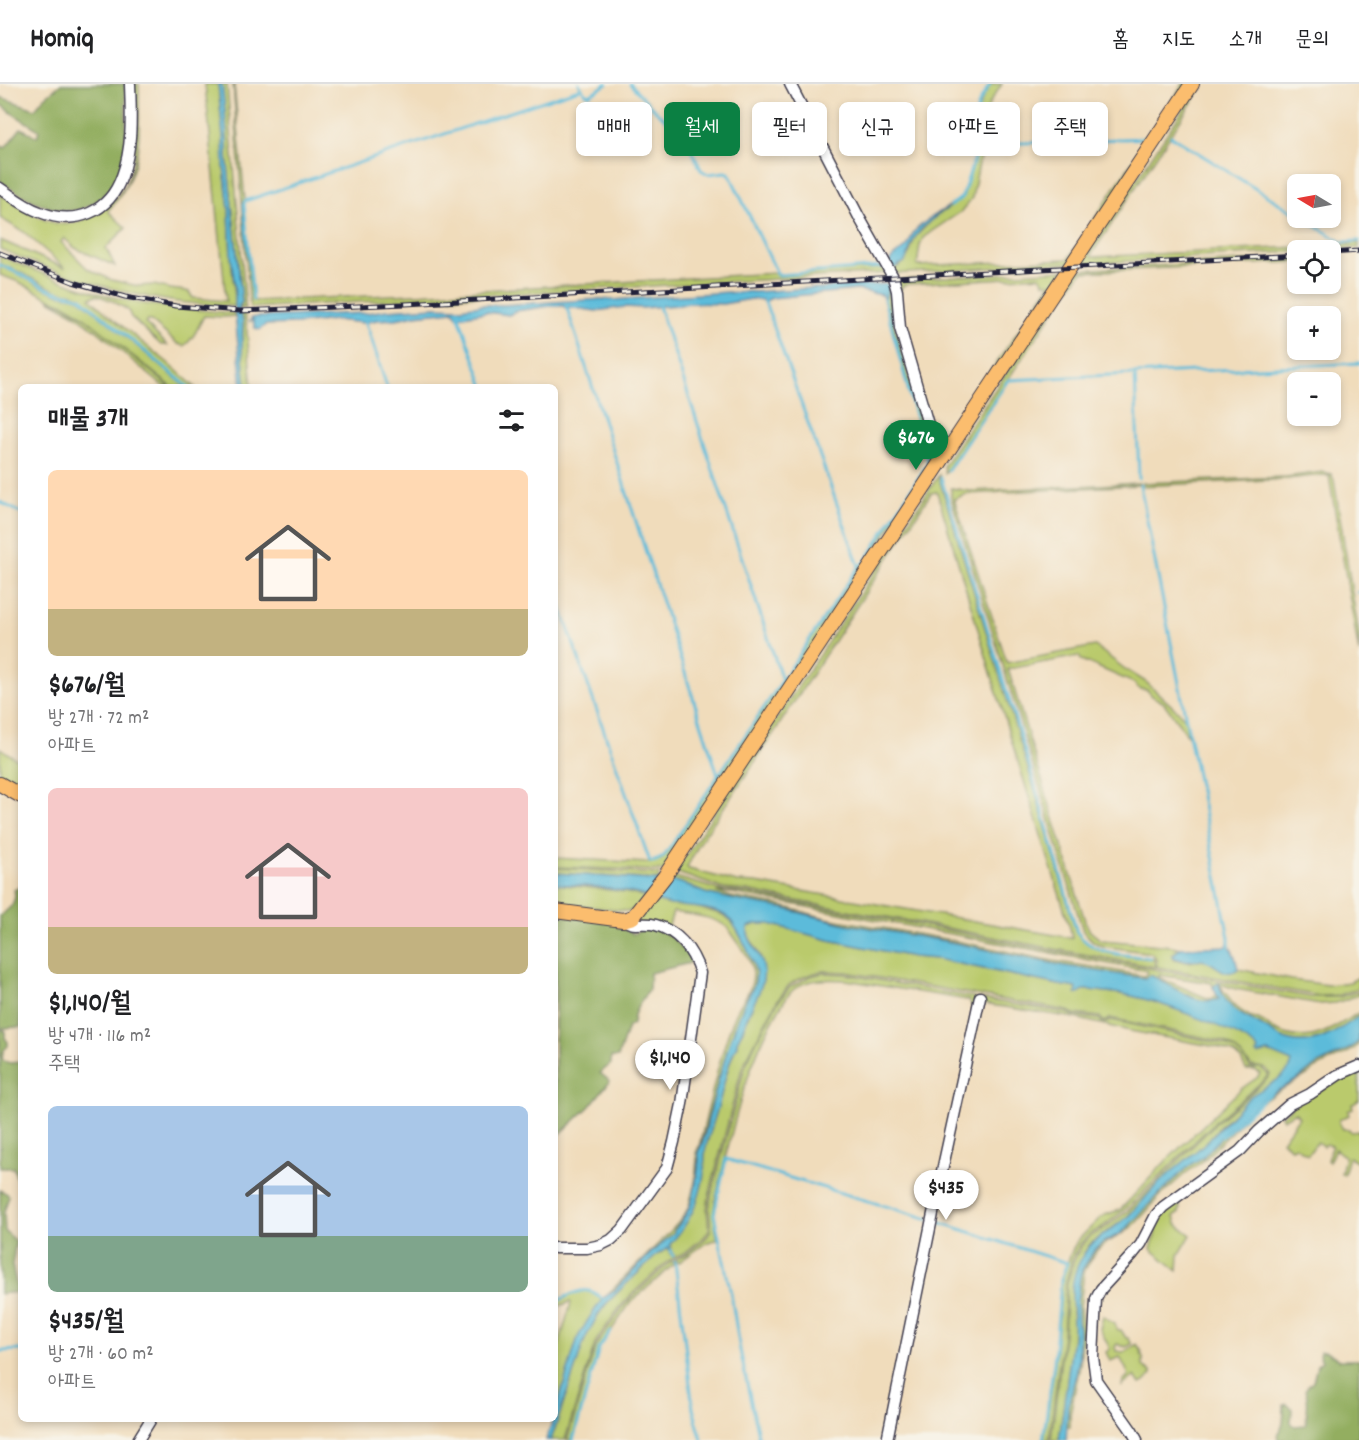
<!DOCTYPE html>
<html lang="ko">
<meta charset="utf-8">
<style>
:root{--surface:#fff;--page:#f2f2f2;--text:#202124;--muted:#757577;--line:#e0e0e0;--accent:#0b8043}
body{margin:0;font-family:Dekko,"Poor Story",sans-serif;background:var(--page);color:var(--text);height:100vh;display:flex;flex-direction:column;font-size:22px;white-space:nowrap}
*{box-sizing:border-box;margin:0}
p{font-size:20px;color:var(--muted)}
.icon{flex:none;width:33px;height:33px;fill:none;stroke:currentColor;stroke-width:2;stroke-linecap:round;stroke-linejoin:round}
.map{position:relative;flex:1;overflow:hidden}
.sheet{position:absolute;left:18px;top:300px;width:540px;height:1038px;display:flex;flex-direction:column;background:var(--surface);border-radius:9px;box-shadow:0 3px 9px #0003}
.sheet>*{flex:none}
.banner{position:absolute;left:576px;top:18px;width:570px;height:54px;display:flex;gap:12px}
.needle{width:39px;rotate:280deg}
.buttons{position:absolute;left:1287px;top:90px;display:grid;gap:12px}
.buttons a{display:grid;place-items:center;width:54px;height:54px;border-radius:9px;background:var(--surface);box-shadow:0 3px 9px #0003;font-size:30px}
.price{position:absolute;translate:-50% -51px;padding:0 14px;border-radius:21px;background:#fff;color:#222;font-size:20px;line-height:39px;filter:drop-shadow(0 2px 3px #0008)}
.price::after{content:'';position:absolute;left:50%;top:36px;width:18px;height:14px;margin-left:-9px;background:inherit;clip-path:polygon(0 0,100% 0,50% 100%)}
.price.active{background:var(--accent);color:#fff}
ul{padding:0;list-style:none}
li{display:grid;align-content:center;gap:12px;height:318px;padding:0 30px}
li span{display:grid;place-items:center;height:186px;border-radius:9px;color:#555}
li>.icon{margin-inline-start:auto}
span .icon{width:108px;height:108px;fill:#fffc;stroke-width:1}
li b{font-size:26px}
h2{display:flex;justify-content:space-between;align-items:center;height:72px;padding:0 30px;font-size:26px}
.tag{padding:0 21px;border-radius:9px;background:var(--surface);box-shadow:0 3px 9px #0003;font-size:21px;line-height:54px}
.tag.active{background:var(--accent);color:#fff}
header{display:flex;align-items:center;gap:36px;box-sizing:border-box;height:84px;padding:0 30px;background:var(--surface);border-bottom:2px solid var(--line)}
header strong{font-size:28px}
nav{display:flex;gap:33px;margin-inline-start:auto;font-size:21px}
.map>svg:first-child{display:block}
.green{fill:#baca6c;stroke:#6e7654;stroke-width:1.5;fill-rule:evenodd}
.forest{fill:#93ae60;stroke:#5a684e;stroke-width:1.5}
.water{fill:#5cbbda;stroke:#3f6e8a;stroke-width:1.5}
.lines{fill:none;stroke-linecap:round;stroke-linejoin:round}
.stream{stroke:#5cbbda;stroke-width:3}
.minor-casing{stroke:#413e4e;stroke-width:13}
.major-casing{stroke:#413e4e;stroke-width:16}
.minor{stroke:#fff;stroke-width:10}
.major{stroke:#fbbd6e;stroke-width:14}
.rail-casing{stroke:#22223b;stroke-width:5}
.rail{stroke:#f7f3e8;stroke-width:3;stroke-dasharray:9;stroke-linecap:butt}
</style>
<header>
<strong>Homiq</strong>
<nav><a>홈</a><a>지도</a><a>소개</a><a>문의</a></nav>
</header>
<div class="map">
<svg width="1359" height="1356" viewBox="0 0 1359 1356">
<rect width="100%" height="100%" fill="#f7f3e8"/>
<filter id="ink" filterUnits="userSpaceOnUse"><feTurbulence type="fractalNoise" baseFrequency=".0167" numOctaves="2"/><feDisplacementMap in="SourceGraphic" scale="12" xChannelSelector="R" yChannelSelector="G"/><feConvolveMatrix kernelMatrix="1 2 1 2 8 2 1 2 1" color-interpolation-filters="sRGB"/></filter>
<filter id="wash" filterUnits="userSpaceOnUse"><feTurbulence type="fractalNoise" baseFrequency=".008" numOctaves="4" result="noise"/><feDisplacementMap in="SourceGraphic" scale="24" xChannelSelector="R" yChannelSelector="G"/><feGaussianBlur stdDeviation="1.35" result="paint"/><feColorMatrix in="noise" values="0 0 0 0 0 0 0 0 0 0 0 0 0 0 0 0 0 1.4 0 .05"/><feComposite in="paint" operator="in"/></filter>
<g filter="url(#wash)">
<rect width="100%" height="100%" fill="#f0dcbb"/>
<path class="green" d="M134,0H139C139,50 145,87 108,127L126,144L106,164L115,182L75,164L64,154L61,158L88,185L112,196L138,202L154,201L170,205L186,207L189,208L193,214L226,217L205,0H218L223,53L224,83L229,125L231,173L236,224L231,222C211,221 191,220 171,217C111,208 56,189 0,165V156L65,184L24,148L0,134V110C19,121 39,138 62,140C76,141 89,134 100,126C106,121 113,117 118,111C142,84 135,33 134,0Z
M222,0H227L245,214V224L239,225L242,218L227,72V58Z
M233,0H234L245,116L243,119L253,217L416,210L776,189L778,192L881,184H884L887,189L250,224Z
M991,0H1002L989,20L986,31L983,60L972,114L962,127L932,147L923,154L920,161L917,182L1068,175L1183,0H1189L1070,179L893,190L892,186L902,180L910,168L915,153L934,134L963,113L976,69L974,45L975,34L983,14Z
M1200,0H1204L1091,171L1092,173L1340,161L1359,159V164L1080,180Z
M0,172C43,190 88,209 135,218C168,224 201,226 235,229V232L224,233L204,232C198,242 195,254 184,262L178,260L151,237H147L145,239L167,261H161L131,233L128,226L113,217L96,211L90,214L106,229L167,278L195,303H189L81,213L74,210L57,207L11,184L0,180Z
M1297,174V178L1082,188L1066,209L945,389L944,381L1076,186Z
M0,182C18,189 34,200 52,208C61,212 71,211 80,215L186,303H172L78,228L64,220L50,215L19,198L0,191Z
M1064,186L942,366L939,365L935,353L940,359L942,358L1051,199H1044L1040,192L908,200L903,202L900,207L897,196Z
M889,203L891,224L895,243L932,375L935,376L663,787L555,783V774L649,779L660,776L665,771L860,482L864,479L928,379L885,217L887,207Z
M49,216L64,221L88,236L170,303H164L96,246L71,228Z
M239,229H244L246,236L252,303H246L242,264L243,237Z
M1323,388L1331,390L1334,396L1359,551V569L1329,392L1323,391L1287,395L1142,402V399L1286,393Z
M939,391V395L1035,707L1076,848C1095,873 1125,871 1154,875L1155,883L1049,864L921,839L791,816L747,807L724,805L675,788ZM937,408L1009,649L1070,844L1072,854L756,799L737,798L689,785L687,783L702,755L754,679L931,409Z
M1139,399V401L967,410L954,415L1007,579L1095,562L1125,585L1146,598L1185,634L1188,652L1164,619L1152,612L1147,606L1139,605L1134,599L1086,578L1081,576L1079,572L1008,585L1085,837L1090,847L1101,856L1172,862L1180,864L1173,870L1174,875C1179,875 1184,878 1189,878C1195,877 1202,875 1208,877C1218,881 1227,894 1238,885L1292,896L1328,901L1350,898L1359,893V904L1340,911L1320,912L1157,883L1156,874L1151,869L1103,862L1094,858L1083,847L1003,581L951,414V404L970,407Z
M0,664L21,678V707L0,696Z
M555,784L659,790L658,796L555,789Z
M672,792L723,807L746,809L791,818L921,841L1048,866L1310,913H1340L1359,907V911L1336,919L1320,920L1236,905L1220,900L1224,908L1227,910C1231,922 1242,928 1253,934C1257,935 1259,935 1262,937C1266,939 1269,943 1273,945C1310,963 1327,947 1359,929V932C1340,946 1317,962 1291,957C1279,954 1269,946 1259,940C1237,929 1225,923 1218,899L1213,903L1212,899L1159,891L1160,894L1207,914L1211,915L1217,911L1219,915L1215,917H1203L1196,915L1171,903L1154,893L1142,894L1065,882L950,858L846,840L781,824L735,816L705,809L679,798H670ZM716,808L733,809L1147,887L1146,891L1143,892L1111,886L1053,877L951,856L826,834L778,821L731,813Z
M555,800L619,807L646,813L631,827H627L555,819Z
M656,817L670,821H688L721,830L727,833L735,842L750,871L755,883L756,891L754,902L745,918L736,941L721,986L700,1064L693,1117L686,1132L674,1149L651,1169L613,1208L607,1211L668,1150L678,1139L685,1130L689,1122L695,1098L697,1074L696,1069L699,1062C710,1020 718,975 734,934C739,919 752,909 753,892C753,875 737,858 728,844C714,832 691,831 673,828L668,845L634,839Z
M756,840H770L829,856L913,873L937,875L1059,901L1077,904L1078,910L1083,906H1090C1105,908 1121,909 1136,913C1158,918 1248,949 1258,966L1278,971L1292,978V983L1280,995L1251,1012L1220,1042L1208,1057L1181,1082L1161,1097L1127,1133L1090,1160L1083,1171L1072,1228L1074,1241L1073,1253L1059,1356H1051L1064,1251L1067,1200L1074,1176L1082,1161L1091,1152L1102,1146L1129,1126L1217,1038L1267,995L1270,990C1264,981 1260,984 1251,982C1243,972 1236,965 1225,958L1110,934L1107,937H1103L1100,933L1074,930L1068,927L846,888L823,887L811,890L797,896L789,901L777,917L754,960L742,984L709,1112L707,1126L709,1146L705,1152L687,1167L668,1177L631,1211L620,1223L596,1257L591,1272L565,1356H551L585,1255L598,1231L606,1220L623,1203L658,1170L669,1164L671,1171H674L670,1160C688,1141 700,1117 704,1090C705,1083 704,1076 705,1067C708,1052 714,1038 718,1023C724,1001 727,981 737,961V957L742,948L763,896C764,885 763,876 757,866C753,858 746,853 748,843Z
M823,889L846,890L976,914L974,929L970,918L967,916L846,896C829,895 807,894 793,906C786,912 782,921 777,929C743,986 731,1053 715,1117L714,1131L717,1155L706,1159L678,1179L676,1177L674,1178L673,1181L631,1218L599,1264L572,1356H567L592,1273L598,1258L622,1224L632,1213L669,1179L688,1169L707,1153L711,1146L709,1126L711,1112L744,985L755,960L778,918L790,903L811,892Z
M981,915L1068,929L1074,932L1099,935L1103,939L1108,938L1111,936L1224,960L1234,965L1243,973L1250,984H1261L1268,990L1266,994L1216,1037L1127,1124L1101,1144L1090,1150L1080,1160L1072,1175L1066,1199L1063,1251L1049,1356H1044L1055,1279L1062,1195L1070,1171L1077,1157L1099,1135L1105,1131L1120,1126L1165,1078L1241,1005L1258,993L1260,989L1255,986H1246L1241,976L1233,969L1217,963L1130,947L1075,934L984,920Z
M1359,957V960L1353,966L1316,984L1307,991L1277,1008L1255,1023L1205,1075L1186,1089L1161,1111L1136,1139L1124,1149L1106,1159L1097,1166L1084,1187L1080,1223L1083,1245L1080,1281L1070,1330V1343H1067L1068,1322L1079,1275V1249L1077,1219L1080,1194L1082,1186L1095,1165L1104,1158L1120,1150L1128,1143L1152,1117L1178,1092L1193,1079L1203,1073L1227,1047L1264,1014L1298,995L1316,981L1351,964Z
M1359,986V1016L1352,1021L1353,1025L1348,1027L1349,1031L1339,1036V1039L1343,1045H1349L1351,1048L1359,1047V1075L1357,1077L1349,1073L1344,1091L1341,1089L1345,1073L1335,1065L1329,1078L1327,1076L1332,1062L1326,1060L1323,1062L1317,1058L1308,1071L1295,1062L1291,1064L1282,1057L1299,1033L1295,1028L1283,1035L1281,1032L1299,1017Z
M1177,1116L1180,1124L1179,1129L1174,1132L1176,1140L1191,1151L1179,1171L1178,1187L1151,1165L1161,1129Z
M583,1207C591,1207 597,1209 602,1216L578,1253L555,1329V1274L571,1219L570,1218L555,1224V1219L575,1209Z
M1103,1232L1113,1239L1118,1246H1121L1126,1254H1128L1132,1260L1126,1263L1117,1260L1115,1263L1116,1267L1124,1268L1137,1260L1142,1268L1141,1270L1143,1273V1282L1150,1287L1152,1290L1144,1298L1140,1300L1135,1292L1122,1302L1123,1297L1129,1291L1120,1273L1110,1277L1106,1268L1110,1265L1100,1245Z"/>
<path class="forest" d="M61,0H125C126,24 128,50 123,74C121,87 112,105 101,114C94,119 85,125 77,126C53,131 18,110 0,97V61L5,64L21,44L37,53L39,46L13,30L0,20V13L35,25L44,14Z
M21,803V943L2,944H0V832C9,825 18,818 14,806Z
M555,830L609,838L633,850C637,848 642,845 646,844C666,842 682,862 692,877L690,879L650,889L649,905L639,920L634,931L633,940L628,943L618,973H611V980L600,989L610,997L589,1023L560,1050L555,1043Z
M0,946H5V954L8,958V962C3,966 1,970 3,977L10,979L21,978V1114L14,1084H0Z
M0,1106L6,1109L9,1112L4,1128L5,1147L16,1157L12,1181L18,1208L0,1210Z
M1320,1267H1326L1340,1276H1359V1355L1278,1356L1277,1352C1285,1342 1283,1333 1284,1321L1287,1320L1292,1325L1291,1339L1295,1342L1306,1341C1306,1329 1310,1318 1305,1306L1308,1302L1313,1298L1317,1281L1322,1277L1319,1271Z"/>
<path class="water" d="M218,0H222C225,24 228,48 227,72L242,218L239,222V230L241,232L243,237L242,264L246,303H242L235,229V205L231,173L229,125L224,83L223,53Z
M953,120V121C940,129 925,139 916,152C913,156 907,173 905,178L899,181L892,186L888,180C892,171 898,170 905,164C910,161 910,153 914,148C923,137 941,127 953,120Z
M886,200L889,203L887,207L885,217L884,218L882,211L857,206L772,214L763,218V216L752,215L723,220L688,219L680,221L664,222L643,224L625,223L596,227L567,223V225L563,222H550L516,227L509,231L486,228L458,233L453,227L415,231L396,235L377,236L364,239L335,236L297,240L266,241L259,246L255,244L253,236L250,237L252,234L256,233L367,229L387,226L435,223L460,224L481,221H502L604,215L613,216L728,208C737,211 745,206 754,208L814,204L822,205L836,202Z
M555,789L679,798L705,809L735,816L781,824L846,840L950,858L1065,882L1142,894H1146L1148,892L1150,891C1172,900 1194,923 1219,915L1213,903L1218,899H1220L1219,901C1227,924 1236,928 1257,939C1268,945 1278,954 1290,957C1316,963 1340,946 1359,932V957L1351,964L1316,981L1298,995L1264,1014L1227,1047L1203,1073L1193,1079L1178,1092L1152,1117L1128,1143L1120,1150L1104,1158L1095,1165L1082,1186L1080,1194L1077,1219L1079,1249V1275L1076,1291L1068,1322L1066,1356H1059L1073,1253C1075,1229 1067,1204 1078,1181C1091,1152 1106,1152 1126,1134C1139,1123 1149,1108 1161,1097C1176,1083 1192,1072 1206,1058C1222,1043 1235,1026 1251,1012C1263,1003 1290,993 1292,978L1268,968L1258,971L1256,970L1258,966C1248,950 1158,918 1136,913C1121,909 1105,908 1090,906H1083L1078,910H1076L1077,904L1059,901L937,875L913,873L829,856L770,840H756L748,843C745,854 760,868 763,881C767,898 755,916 748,931C745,940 742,949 737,957V961C727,980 724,1001 718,1023C714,1037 708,1052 705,1067C704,1076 705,1083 704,1090C700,1117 688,1141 670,1160L671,1166H670L668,1164L658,1170L623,1203L606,1220L598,1231L585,1255L551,1356H546L553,1335H555V1329L578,1253L588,1236L603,1214L613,1208L651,1169L674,1149V1147C690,1128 694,1115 697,1091C699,1083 700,1075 698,1068C706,1057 706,1041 710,1029C715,1007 722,985 728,963C733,949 738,934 744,920C749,910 756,902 756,891C756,880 734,836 725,831C710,823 688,823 671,821C660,819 648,813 637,810C610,804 582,801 555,800Z
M1228,858L1235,873L1238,885C1225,895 1217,880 1206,877C1194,873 1185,881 1172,872L1180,864L1228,862Z"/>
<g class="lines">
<path class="stream" d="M579,0L585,9L589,11L607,0
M630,0L658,29L675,43L689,60L701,86L708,90L725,88L729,89L778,191L881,183
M1171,52L1298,131
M982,59H1022L1146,54
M951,122L962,113L973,79L975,69L973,45L975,34L979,19L990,0
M1302,134L1342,158L1359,157
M0,181C18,188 35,199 53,207C62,210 72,210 81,214L188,303
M885,202H891L894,237
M764,215L859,482
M253,216L244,120L245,117L582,4
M658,219L782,596
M566,221L718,691
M458,230L484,303
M365,236L387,303
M1135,290L1139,394
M948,386L1008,296L1359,279
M941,394L1027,674L1077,848C1093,872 1125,870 1151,874
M1140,401L1229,854V862
M0,418L21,429
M555,507L650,778C656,777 660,776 665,771L859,482L864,479L928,379L884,215
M1358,508H1359
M1222,1053L1273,1007
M935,1137L1067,1179L1061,1195L1054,1278L1043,1356
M671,1166L673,1172
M675,1178L693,1325L702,1356
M555,1218C573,1210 588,1197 604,1217
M0,1267L21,1266
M573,1356L599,1264L611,1247
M759,1356L740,1266L731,1210L714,1130L726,1075L929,1135"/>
</g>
</g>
<g filter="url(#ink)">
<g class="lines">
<g class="minor-casing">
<path id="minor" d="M790,0L859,133L893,193L897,207L900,244L929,344L940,379
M0,104C13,113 25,123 40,128C75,142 109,129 122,92C133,63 131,30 130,0
M555,1164H587L601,1161L611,1156L622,1146L667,1084L674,1058L682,1020L700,889C693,867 679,848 656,841C649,839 643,840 636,840C631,840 627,838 623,836
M138,1356L151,1335
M887,1356L937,1110L980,913
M1137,1356L1132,1347L1096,1296L1093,1273L1096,1215L1101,1205L1133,1170L1141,1160L1156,1131L1163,1123L1240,1067L1259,1047L1290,1020L1310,1010L1338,991L1359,982"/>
</g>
<g class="major-casing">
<path id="major" d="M0,700L21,712
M555,827L623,836L633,833L665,792L1192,0"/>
</g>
<use href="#minor" class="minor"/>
<use href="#major" class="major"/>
<g class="rail-casing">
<path id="rail" d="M0,169L73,198L125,213L176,222L240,227L405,220L1298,171
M1330,169L1359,167"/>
</g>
<use href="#rail" class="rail"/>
</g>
</g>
</svg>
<div class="buttons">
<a><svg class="needle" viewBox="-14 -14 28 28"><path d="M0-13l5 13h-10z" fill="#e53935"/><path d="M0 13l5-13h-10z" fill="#757577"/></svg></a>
<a><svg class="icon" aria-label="locate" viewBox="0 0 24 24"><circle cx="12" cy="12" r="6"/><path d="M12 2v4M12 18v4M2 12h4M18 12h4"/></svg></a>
<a>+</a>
<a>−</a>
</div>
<b class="price active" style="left:916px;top:387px">$676</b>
<b class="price" style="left:670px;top:1007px">$1,140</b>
<b class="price" style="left:946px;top:1137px">$435</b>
<div class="banner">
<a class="tag">매매</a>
<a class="tag active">월세</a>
<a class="tag">필터</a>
<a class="tag">신규</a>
<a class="tag">아파트</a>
<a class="tag">주택</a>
</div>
<section class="sheet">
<h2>매물 3개<svg class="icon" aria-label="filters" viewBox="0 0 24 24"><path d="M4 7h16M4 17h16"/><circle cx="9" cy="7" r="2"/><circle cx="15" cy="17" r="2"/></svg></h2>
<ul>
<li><span style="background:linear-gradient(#ffd9b3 75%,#c2b280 0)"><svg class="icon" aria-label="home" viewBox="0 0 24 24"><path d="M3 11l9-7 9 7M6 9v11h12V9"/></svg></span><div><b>$676/월</b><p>방 2개 · 72 m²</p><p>아파트</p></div></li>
<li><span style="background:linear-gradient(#f6c9c9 75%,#c2b280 0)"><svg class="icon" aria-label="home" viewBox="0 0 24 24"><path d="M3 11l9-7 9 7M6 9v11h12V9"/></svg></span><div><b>$1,140/월</b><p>방 4개 · 116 m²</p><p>주택</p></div></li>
<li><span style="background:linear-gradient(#a9c7e8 70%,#7fa58c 0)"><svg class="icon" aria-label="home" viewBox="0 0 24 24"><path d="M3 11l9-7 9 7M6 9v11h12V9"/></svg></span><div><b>$435/월</b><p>방 2개 · 60 m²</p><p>아파트</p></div></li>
</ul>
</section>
</div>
